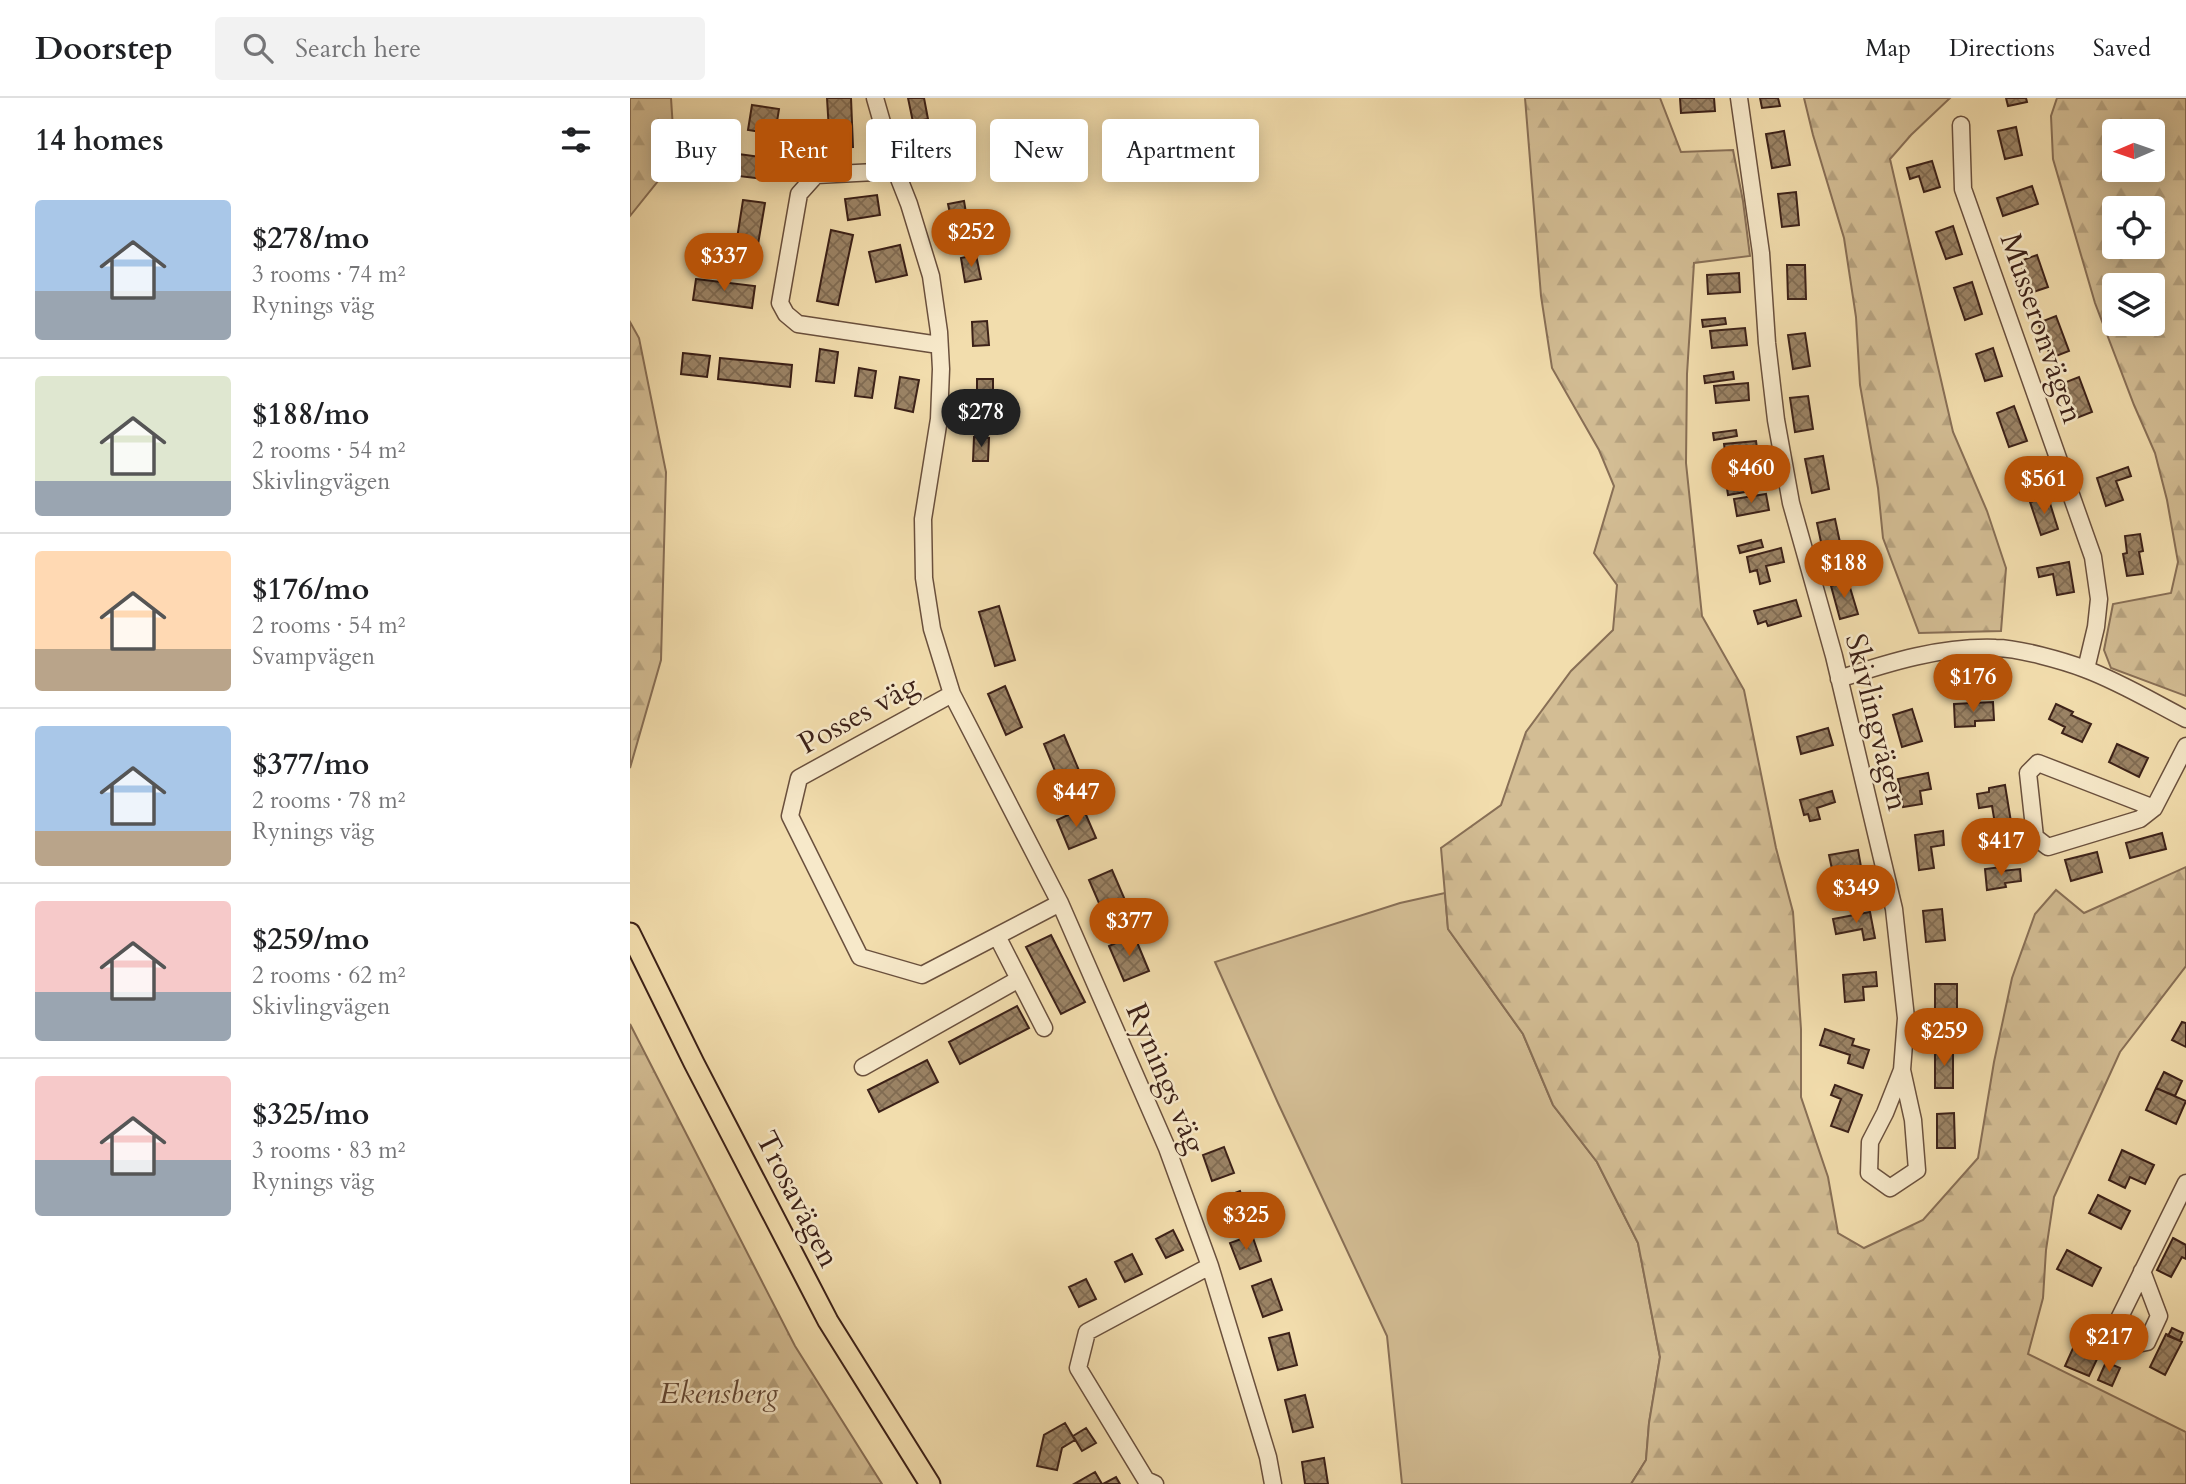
<!DOCTYPE html>
<meta charset="utf-8">
<style>
:root{--surface:#fff;--page:#f2f2f2;--text:#202124;--muted:#757577;--line:#e0e0e0;--accent:#b45309}
body{margin:0;font-family:Cardo,serif;background:var(--page);color:var(--text);height:100vh;display:flex;flex-direction:column;font-size:26px;white-space:nowrap}
*{box-sizing:border-box;margin:0}
p{font-size:23px;color:var(--muted)}
.icon{flex:none;width:38px;height:38px;fill:none;stroke:currentColor;stroke-width:2;stroke-linecap:round;stroke-linejoin:round}
.map{position:relative;flex:1;overflow:hidden}
.drawer{display:flex;flex-direction:column;background:var(--surface);width:630px}
.drawer>*{flex:none}
.top-card{position:absolute;left:21px;top:21px;width:665px;height:63px;display:flex;gap:14px}
.needle{width:46px;rotate:268deg}
.fabs{position:absolute;left:1472px;top:21px;display:grid;gap:14px}
.fabs a{display:grid;place-items:center;width:63px;height:63px;border-radius:7px;background:var(--surface);box-shadow:0 4px 18px #0003;font-size:35px}
.price{position:absolute;translate:-50% -60px;padding:0 16px;border-radius:24px;background:var(--accent);color:#fff;font-size:23px;line-height:46px;filter:drop-shadow(0 2px 4px #0008)}
.price::after{content:'';position:absolute;left:50%;top:42px;width:21px;height:16px;margin-left:-10px;background:inherit;clip-path:polygon(0 0,100% 0,50% 100%)}
.price.on{background:#222;color:#fff}
ul{padding:0;list-style:none}
li{display:flex;align-items:center;gap:21px;height:175px;padding:0 35px}
li+li{border-top:2px solid var(--line)}
li span{display:grid;place-items:center;flex:none;width:196px;height:140px;border-radius:7px;color:#555}
li>.icon{margin-inline-start:auto}
span .icon{width:84px;height:84px;fill:#fffc;stroke-width:1}
li b{font-size:30px}
h2{display:flex;justify-content:space-between;align-items:center;height:84px;padding:0 35px;font-size:30px}
.pill{padding:0 24px;border-radius:7px;background:var(--surface);box-shadow:0 4px 18px #0003;font-size:24px;line-height:63px}
.pill.on{background:var(--accent);color:#fff}
header{display:flex;align-items:center;gap:42px;box-sizing:border-box;height:98px;padding:0 35px;background:var(--surface);border-bottom:2px solid var(--line)}
header strong{font-size:33px}
nav{display:flex;gap:38px;margin-inline-start:auto;font-size:24px}
.search{width:490px;height:63px;background:var(--page);display:flex;align-items:center;gap:18px;box-sizing:border-box;padding:0 24px;border-radius:7px;color:var(--muted);font-size:26px}
main{display:flex;flex:1;min-height:0}
.map>svg:first-child{display:block}
.grass{fill:#d3bd94;stroke:#886f56;stroke-width:2}
.forest{fill:url(#forest-firs);stroke:#886f56;stroke-width:2;fill-rule:evenodd}
.building{fill:url(#building-cross-hatch);stroke:#3c2118;stroke-width:2}
.lines{fill:none;stroke-linecap:round;stroke-linejoin:round}
.minor-casing{stroke:#6a503d;stroke-width:19}
.major-casing{stroke:#3c2118;stroke-width:23}
.minor{stroke:#f7e9ca;stroke-width:16}
.major{stroke:#f2ddad;stroke-width:19}
.labels{text-anchor:middle;stroke-width:5;stroke-linejoin:round;paint-order:stroke}
.street-label{font-size:30px;fill:#3c2118;stroke:#f7e9ca}
.park-label{font-size:30px;font-style:italic;fill:#624837;stroke:#f7e9ca}
</style>
<header>
<strong>Doorstep</strong>
<div class="search"><svg class="icon" aria-label="search" viewBox="0 0 24 24"><circle cx="10" cy="10" r="6"/><path d="M15 15l6 6"/></svg>Search here</div>
<nav><a>Map</a><a>Directions</a><a>Saved</a></nav>
</header>
<main>
<section class="drawer">
<h2>14 homes<svg class="icon" aria-label="filters" viewBox="0 0 24 24"><path d="M4 7h16M4 17h16"/><circle cx="9" cy="7" r="2"/><circle cx="15" cy="17" r="2"/></svg></h2>
<ul>
<li><span style="background:linear-gradient(#a9c7e8 65%,#9aa5b1 0)"><svg class="icon" aria-label="home" viewBox="0 0 24 24"><path d="M3 11l9-7 9 7M6 9v11h12V9"/></svg></span><div><b>$278/mo</b><p>3 rooms · 74 m²</p><p>Rynings väg</p></div></li>
<li><span style="background:linear-gradient(#dfe7d0 75%,#9aa5b1 0)"><svg class="icon" aria-label="home" viewBox="0 0 24 24"><path d="M3 11l9-7 9 7M6 9v11h12V9"/></svg></span><div><b>$188/mo</b><p>2 rooms · 54 m²</p><p>Skivlingvägen</p></div></li>
<li><span style="background:linear-gradient(#ffd9b3 70%,#b9a48a 0)"><svg class="icon" aria-label="home" viewBox="0 0 24 24"><path d="M3 11l9-7 9 7M6 9v11h12V9"/></svg></span><div><b>$176/mo</b><p>2 rooms · 54 m²</p><p>Svampvägen</p></div></li>
<li><span style="background:linear-gradient(#a9c7e8 75%,#b9a48a 0)"><svg class="icon" aria-label="home" viewBox="0 0 24 24"><path d="M3 11l9-7 9 7M6 9v11h12V9"/></svg></span><div><b>$377/mo</b><p>2 rooms · 78 m²</p><p>Rynings väg</p></div></li>
<li><span style="background:linear-gradient(#f6c9c9 65%,#9aa5b1 0)"><svg class="icon" aria-label="home" viewBox="0 0 24 24"><path d="M3 11l9-7 9 7M6 9v11h12V9"/></svg></span><div><b>$259/mo</b><p>2 rooms · 62 m²</p><p>Skivlingvägen</p></div></li>
<li><span style="background:linear-gradient(#f6c9c9 60%,#9aa5b1 0)"><svg class="icon" aria-label="home" viewBox="0 0 24 24"><path d="M3 11l9-7 9 7M6 9v11h12V9"/></svg></span><div><b>$325/mo</b><p>3 rooms · 83 m²</p><p>Rynings väg</p></div></li>
</ul>
</section>
<div class="map">
<svg width="1556" height="1386" viewBox="0 0 1556 1386">
<defs>
<pattern id="forest-firs" width="22" height="20" patternUnits="userSpaceOnUse" patternTransform="scale(1.75)"><rect width="22" height="20" fill="#d3bd94"/><path d="M5 1l3.5 6h-7zM16 11l3.5 6h-7z" fill="#b6a27f"/></pattern>
<pattern id="building-cross-hatch" width="8" height="8" patternUnits="userSpaceOnUse" patternTransform="scale(1.75)"><rect width="8" height="8" fill="#9b8365"/><path d="M0 0l8 8M0 8l8-8" fill="none" stroke="#806b52"/></pattern>
</defs>
<rect width="100%" height="100%" fill="#f2ddad"/>
<filter id="stains"><feTurbulence type="fractalNoise" baseFrequency=".00286" numOctaves="4"/><feColorMatrix values="0 0 0 0 .2 0 0 0 0 .09 0 0 0 0 .02 0 0 0 .5 -.17"/></filter>
<radialGradient id="worn" r=".72"><stop offset=".6" stop-color="#630" stop-opacity="0"/><stop offset="1" stop-color="#630" stop-opacity=".3"/></radialGradient>
<path class="grass" d="M815,795L818,831L893,936L923,1007L967,1064L1008,1145L1030,1259L1019,1325L1016,1362L1001,1386H772L757,1238L648,1005L585,864L770,805Z"/>
<path class="forest" d="M0,0H41L45,62L0,118Z
M895,0H1030L1051,54L1103,52L1113,103L1120,158L1064,165L1057,276L1056,365L1072,518L1114,592L1146,750L1163,814L1171,931V999L1198,1079L1208,1135L1234,1150L1293,1122L1348,1060L1364,964L1382,880L1405,816L1426,792L1454,815L1556,769V868L1490,954L1424,1099L1416,1152L1413,1200L1398,1256L1556,1334V1386H1001L1016,1362L1019,1325L1030,1259L1008,1145L967,1064L923,1007L893,936L818,831L811,750L871,707L896,634L941,573L983,532L987,487L964,455L984,388L969,352L922,270L911,198Z
M1174,0H1320L1281,37L1260,61L1323,334L1357,413L1376,470L1371,533L1289,535L1253,440L1248,390L1230,287L1226,219L1214,140L1183,37Z
M1427,0H1556V598L1481,570L1474,552L1483,506L1541,495L1548,464L1537,402L1525,355L1504,307L1465,205L1423,61L1421,18ZM1484,33H1522V72H1484ZM1484,110H1522V149H1484ZM1484,187H1522V226H1484Z
M0,224L9,240L36,374L31,562L0,670Z
M0,926L165,1248L252,1386H0Z"/>
<path class="building" d="M197,0H221L223,49L200,50Z
M278,0H294L298,21L283,24Z
M1050,0H1084L1085,13L1051,15Z
M1130,0H1148L1150,8L1132,10Z
M1376,0H1396L1397,4L1378,8Z
M122,7L149,11L145,36L118,32Z
M1386,29L1392,57L1375,61L1368,33Z
M1154,33L1160,67L1142,70L1136,36Z
M313,48L318,72L302,75L298,51Z
M94,54L153,62L150,83L91,76Z
M1302,63L1310,89L1294,94L1289,78L1280,81L1277,70Z
M1402,88L1408,106L1373,118L1367,100Z
M1166,94L1169,127L1152,129L1148,96Z
M247,97L250,117L218,122L215,101Z
M113,102L135,105L125,164L104,160Z
M334,103L338,127L323,130L318,106Z
M1323,128L1332,156L1316,161L1306,134Z
M201,132L223,137L208,207L187,203Z
M270,147L277,177L246,184L239,154Z
M346,157L351,181L335,184L331,160Z
M1407,157L1418,189L1400,195L1390,163Z
M1157,167H1175L1176,201H1158Z
M1109,175L1110,194L1078,196L1077,177Z
M66,181L125,188L122,210L63,202Z
M1342,184L1352,216L1335,222L1324,190Z
M1426,218L1439,253L1421,260L1408,225Z
M1095,220L1096,226L1073,229L1072,222Z
M357,223L359,247L343,248L342,224Z
M1115,230L1117,247L1082,250L1080,233Z
M1175,235L1180,268L1163,271L1158,237Z
M1363,250L1372,278L1355,283L1346,256Z
M190,251L208,254L204,285L186,283Z
M53,255L80,258L77,279L51,276Z
M90,260L162,267L160,289L88,281Z
M229,270L246,273L242,300L225,298Z
M1103,274L1104,281L1075,285L1074,278Z
M270,279L289,282L283,314L265,310Z
M1449,279L1462,314L1444,321L1431,286Z
M347,281H363V305H347Z
M1118,285L1119,302L1086,305L1084,288Z
M1178,298L1183,331L1165,334L1160,300Z
M1384,308L1397,343L1379,349L1367,315Z
M1106,332L1107,338L1084,342L1083,335Z
M344,339L359,340L358,363H343Z
M1126,343L1128,358L1096,361L1094,346Z
M1193,358L1199,391L1182,395L1175,361Z
M1498,369L1501,378L1486,383L1493,402L1476,408L1467,380Z
M1120,386L1121,393L1098,397L1097,390Z
M1136,396L1139,412L1107,418L1104,401Z
M1418,399L1428,431L1411,437L1400,404Z
M1205,421L1212,454L1194,458L1187,425Z
M1510,436L1513,453L1509,454L1513,476L1497,478L1493,456L1497,455L1495,438Z
M1131,442L1133,449L1110,455L1108,448Z
M1151,450L1154,464L1136,468L1140,483L1130,486L1127,472L1120,474L1117,459Z
M1439,464L1444,494L1427,497L1423,476L1409,479L1407,470Z
M1218,483L1228,516L1210,521L1201,488Z
M1166,502L1171,518L1138,528L1136,523L1128,526L1124,513Z
M369,508L385,562L365,568L349,514Z
M375,588L392,629L376,637L358,596Z
M1363,604L1364,622L1345,623V628L1325,629L1324,606Z
M1426,606L1443,614L1441,617L1461,626L1452,644L1432,635L1435,629L1419,621Z
M1282,611L1292,643L1272,649L1263,617Z
M1198,630L1203,647L1171,656L1167,639Z
M434,637L453,682L432,690L414,646Z
M1487,646L1518,660L1509,679L1479,664Z
M1298,675L1301,691L1290,693L1292,706L1273,709L1268,681Z
M1375,687L1381,724L1365,726L1362,708L1349,710L1347,696L1359,694V690Z
M1202,693L1205,704L1187,710L1190,721L1180,723L1178,716L1174,717L1170,702Z
M453,710L466,740L439,751L427,722Z
M1313,733L1314,747L1301,749L1304,770L1289,772L1285,737Z
M1532,735L1536,751L1500,760L1496,745Z
M1228,752L1233,780L1222,782L1220,768L1202,771L1199,757Z
M1467,754L1472,774L1441,783L1435,762Z
M1371,769L1372,773L1390,771L1391,783L1375,785L1376,789L1357,792L1355,771Z
M482,772L498,809L475,819L459,782Z
M1312,811L1315,842L1296,844L1293,813Z
M1240,814L1245,840L1234,842L1232,831L1206,836L1203,821Z
M421,837L455,904L431,916L396,849Z
M504,837L519,873L494,883L479,848Z
M1246,874L1247,888L1233,889L1234,902L1215,904L1213,877Z
M1305,886H1327V923H1305Z
M387,908L399,930L330,966L319,944Z
M1552,924L1556,925V949L1542,942Z
M1195,931L1224,941L1222,947L1239,952L1233,970L1218,965L1220,957L1190,947Z
M1305,950H1323V990H1305Z
M297,962L308,984L249,1014L238,992Z
M1534,974L1552,983L1545,998L1526,990Z
M1205,987L1232,997L1218,1034L1201,1028L1211,1001L1201,997Z
M1526,990L1556,1003L1546,1026L1516,1012Z
M1324,1015L1325,1050H1307V1016Z
M594,1049L604,1075L582,1083L573,1057Z
M1492,1052L1524,1067L1515,1086L1500,1079L1495,1090L1479,1082Z
M610,1093L620,1119L599,1127L589,1101Z
M1468,1097L1500,1113L1491,1131L1459,1115Z
M543,1132L553,1152L536,1160L526,1141Z
M622,1137L631,1163L610,1171L600,1145Z
M1543,1140L1556,1147V1161L1552,1159L1541,1179L1527,1172Z
M1437,1152L1471,1170L1462,1188L1427,1171Z
M502,1156L512,1176L495,1184L485,1164Z
M456,1181L466,1201L449,1209L439,1189Z
M641,1181L652,1212L633,1219L622,1188Z
M1542,1230L1553,1235L1550,1243L1538,1238Z
M659,1235L667,1267L648,1272L639,1240Z
M1536,1236L1552,1244L1535,1277L1520,1269Z
M1444,1248L1468,1259L1459,1278L1435,1268Z
M1476,1264L1490,1270L1482,1288L1468,1282Z
M675,1297L683,1329L663,1334L655,1302Z
M435,1325L445,1342L432,1350L427,1372L407,1368L414,1337Z
M456,1330L466,1345L452,1353L443,1338Z
M694,1360L698,1386H675L672,1364Z
M465,1374L472,1386H444Z
M486,1379L490,1386H473Z"/>
<g class="lines">
<g class="minor-casing">
<path id="minor" d="M245,0L266,73L279,106L301,178L309,234L311,271L309,321L293,421L294,480L302,531L322,596L430,805L537,1050L580,1168L638,1359L643,1386
M1109,0L1131,155L1137,245L1146,322L1161,405L1204,558L1264,811L1276,920L1272,972L1283,1022L1287,1072L1260,1090L1239,1075L1240,1044L1255,1015L1272,972
M1331,27L1333,91L1463,459L1469,501L1466,529L1456,571
M266,73L186,77L169,96L150,205L156,216L168,226L309,247
M1209,581C1260,564 1312,548 1366,550C1388,550 1434,563 1455,571C1490,584 1523,604 1556,621
M322,596L169,680L160,718L230,859L292,877L430,805
M1524,710L1408,665L1398,675L1405,739L1418,749L1510,721L1524,710L1556,648
M367,838L414,930
M233,969L389,881
M1512,1173L1529,1218L1517,1244L1502,1247L1481,1237L1556,1085
M525,1386L516,1382L448,1270L457,1234L580,1168"/>
</g>
<g class="major-casing">
<path id="major" d="M0,835L64,965L198,1223L300,1386"/>
</g>
<use href="#minor" class="minor"/>
<use href="#major" class="major"/>
</g>
<g class="labels">
<g class="street-label">
<text transform="translate(1412 230) rotate(71)" y="10">Musseronvägen</text>
<text transform="translate(228 616) rotate(-29)" y="10">Posses väg</text>
<text transform="translate(1247 624) rotate(76)" y="10">Skivlingvägen</text>
<text transform="translate(536 980) rotate(67)" y="10">Rynings väg</text>
<text transform="translate(168 1101) rotate(63)" y="10">Trosavägen</text>
</g>
<g class="park-label">
<text x="89" y="1305">Ekensberg</text>
</g>
</g>
<rect width="100%" height="100%" filter="url(#stains)"/>
<rect width="100%" height="100%" fill="url(#worn)"/>
</svg>
<div class="fabs">
<a><svg class="needle" viewBox="-14 -14 28 28"><path d="M0-13l5 13h-10z" fill="#e53935"/><path d="M0 13l5-13h-10z" fill="#757577"/></svg></a>
<a><svg class="icon" aria-label="locate" viewBox="0 0 24 24"><circle cx="12" cy="12" r="6"/><path d="M12 2v4M12 18v4M2 12h4M18 12h4"/></svg></a>
<a><svg class="icon" aria-label="layers" viewBox="0 0 24 24"><path d="M12 4l9 5-9 5-9-5zM3 14l9 5 9-5"/></svg></a>
</div>
<b class="price" style="left:341px;top:171px">$252</b>
<b class="price" style="left:94px;top:195px">$337</b>
<b class="price on" style="left:351px;top:351px">$278</b>
<b class="price" style="left:1121px;top:407px">$460</b>
<b class="price" style="left:1414px;top:418px">$561</b>
<b class="price" style="left:1214px;top:502px">$188</b>
<b class="price" style="left:1343px;top:616px">$176</b>
<b class="price" style="left:446px;top:731px">$447</b>
<b class="price" style="left:1371px;top:780px">$417</b>
<b class="price" style="left:1226px;top:827px">$349</b>
<b class="price" style="left:499px;top:860px">$377</b>
<b class="price" style="left:1314px;top:970px">$259</b>
<b class="price" style="left:616px;top:1154px">$325</b>
<b class="price" style="left:1479px;top:1276px">$217</b>
<div class="top-card">
<a class="pill">Buy</a>
<a class="pill on">Rent</a>
<a class="pill">Filters</a>
<a class="pill">New</a>
<a class="pill">Apartment</a>
</div>
</div>
</main>
